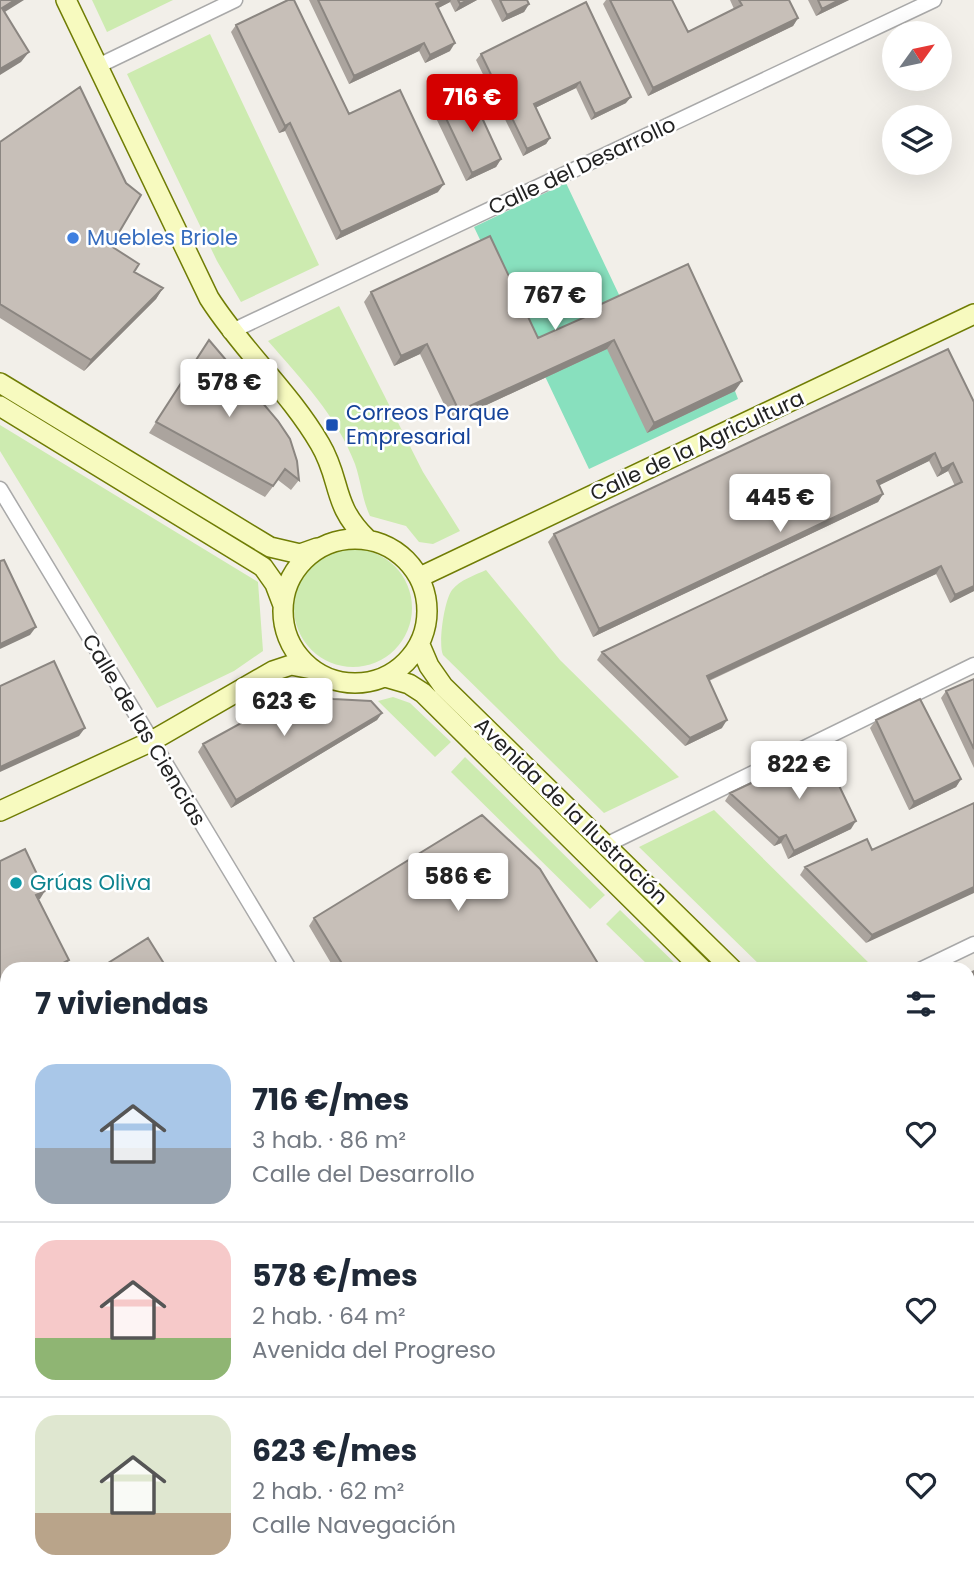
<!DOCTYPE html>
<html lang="es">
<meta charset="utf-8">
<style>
:root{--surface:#fff;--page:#f2f2f3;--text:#1f2937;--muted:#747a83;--line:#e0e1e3;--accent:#d40000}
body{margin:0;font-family:Poppins,sans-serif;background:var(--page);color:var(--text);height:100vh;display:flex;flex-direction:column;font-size:26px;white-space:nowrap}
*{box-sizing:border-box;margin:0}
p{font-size:23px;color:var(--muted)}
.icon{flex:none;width:38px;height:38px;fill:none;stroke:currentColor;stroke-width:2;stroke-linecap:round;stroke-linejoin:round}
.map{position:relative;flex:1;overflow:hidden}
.side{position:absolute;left:0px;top:962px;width:975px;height:625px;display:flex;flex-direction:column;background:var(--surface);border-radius:21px 21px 0 0;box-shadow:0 7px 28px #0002}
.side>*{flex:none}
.needle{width:46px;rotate:57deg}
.buttons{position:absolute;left:882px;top:21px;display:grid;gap:14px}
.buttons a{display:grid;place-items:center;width:70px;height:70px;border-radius:50%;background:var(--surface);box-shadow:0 7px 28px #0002;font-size:35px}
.price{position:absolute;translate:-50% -60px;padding:0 16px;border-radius:7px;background:#fff;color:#222;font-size:23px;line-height:46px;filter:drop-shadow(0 2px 4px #0008)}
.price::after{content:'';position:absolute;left:50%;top:42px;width:21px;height:16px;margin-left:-10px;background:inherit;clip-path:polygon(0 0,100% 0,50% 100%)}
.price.current{background:var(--accent);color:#fff}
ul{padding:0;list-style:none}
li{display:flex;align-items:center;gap:21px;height:175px;padding:0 35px}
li+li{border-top:2px solid var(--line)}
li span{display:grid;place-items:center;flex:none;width:196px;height:140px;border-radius:21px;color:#555}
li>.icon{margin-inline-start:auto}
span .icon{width:84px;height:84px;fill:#fffc;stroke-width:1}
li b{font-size:30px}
h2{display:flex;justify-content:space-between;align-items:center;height:84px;padding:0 35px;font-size:30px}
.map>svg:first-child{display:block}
.grass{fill:#cdebb0}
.pitch{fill:#88e0be}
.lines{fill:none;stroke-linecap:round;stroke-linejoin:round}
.street-casing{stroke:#a9a9a9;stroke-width:17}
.secondary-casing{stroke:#707d05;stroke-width:22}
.primary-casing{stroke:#a06b00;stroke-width:24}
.street{stroke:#fff;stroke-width:14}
.secondary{stroke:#f7fabf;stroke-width:19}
.primary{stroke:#fcd6a4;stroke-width:21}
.wall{fill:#aba49e}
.shaded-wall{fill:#8b8681}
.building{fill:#c7bfb8;stroke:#8b8681;stroke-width:2}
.shop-dot{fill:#3f7fe0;stroke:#fff;stroke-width:2.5}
.transit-dot{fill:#1a4fb4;stroke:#fff;stroke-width:2.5}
.culture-dot{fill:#0f9aa8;stroke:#fff;stroke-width:2.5}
.labels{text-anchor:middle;stroke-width:5;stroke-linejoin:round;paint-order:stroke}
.street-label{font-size:21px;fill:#222;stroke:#fff}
.shop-label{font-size:21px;fill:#366cbe;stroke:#fff;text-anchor:start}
.transit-label{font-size:21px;fill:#164399;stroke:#fff;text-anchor:start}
.culture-label{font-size:21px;fill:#0d838f;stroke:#fff;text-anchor:start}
</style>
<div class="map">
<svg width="974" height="1587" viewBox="0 0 974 1587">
<rect width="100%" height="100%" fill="#f2efe9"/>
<path class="grass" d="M92,0H173L107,32Z
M210,34L319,265L241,302L217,261L127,74Z
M339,306L423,472L460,531L433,544L419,542L406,526L370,516C362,499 361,481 355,464C337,416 301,379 268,341Z
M0,425L258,582L263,651L234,671L157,708L0,451Z
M294 608a59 59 0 1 1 118 0a59 59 0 1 1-118 0Z
M486,570L560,660L679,777L604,813L443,655C438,644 444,601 452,590C460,580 475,575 486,570Z
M393,697L410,703L451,742L435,757L378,701Z
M465,757L605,895L590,909L451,772Z
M714,810L872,966L864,970L764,969L639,847Z
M620,910L681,969H652L606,924Z
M968,1060L974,1066V1177L968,1171Z"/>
<path class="pitch" d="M566,183L622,301L735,391L738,399L589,469L474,227Z"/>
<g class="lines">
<g class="street-casing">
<path id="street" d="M98,66L235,0
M230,332L934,0
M0,489L290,970
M606,845L974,665
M920,970L974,944
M0,1166L7,1180
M0,1389L7,1403
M0,1423L7,1419
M98,1580L101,1587
M201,1580L204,1587
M917,1580L924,1587
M24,1587L37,1580
M652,1587L662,1580
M851,1587L859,1580"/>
</g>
<g class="secondary-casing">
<path id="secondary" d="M66,0L209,298C242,350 289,391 320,444C342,481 331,504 367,539
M0,383L270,547L300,554L317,548
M0,406L263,567L275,584L283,605
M283 611a72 72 0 1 1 144 0a72 72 0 1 1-144 0Z
M420,577L974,314
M420,645L429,666L443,686L733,970
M385,677L409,684L423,693L703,970
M0,811L150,742L273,671L291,665L312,669
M968,1200L974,1206
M968,1233L974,1239"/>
</g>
<g class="primary-casing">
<path id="primary" d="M0,1233L7,1247
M0,1271L7,1285
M158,1580L162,1587
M178,1580L181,1587"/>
</g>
<use href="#street" class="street"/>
<use href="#secondary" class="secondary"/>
<use href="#primary" class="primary"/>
</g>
<path class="wall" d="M309,0H477L455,12L450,2L438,8L450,51L425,63L419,51L349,84Z
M491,0H527L529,4L524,12L502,22Z
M606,0H672L688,32L734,9L730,0H789L798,18L793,26L648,96L603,4Z
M808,0H849L816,16Z
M586,2L626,103L591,120L576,88L535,108L550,138L546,144L523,156L476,60L481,54Z
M236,25L349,114L438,192L336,240L285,131L279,133L231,32Z
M442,110L501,159L496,167L466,181L436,118Z
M0,142L111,246L134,272L163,288L156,299L84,371L0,318Z
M371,292L538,338L593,313L599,305L735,391L647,433L607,349L452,421L420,354L394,366L364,302Z
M202,350L299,480L291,490L278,480L265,497L149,433Z
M974,402V591L950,603L936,574L709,681L722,728L685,746L597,660L602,652L955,486L948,471L937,477L929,461L879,485L883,494L878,502L593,637L548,542L554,534Z
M974,679V768L941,698L946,691Z
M333,699L382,713L377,720L231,808L198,752L203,744Z
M876,720L961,779L956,787L909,810L870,728Z
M730,793L851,829L788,859L781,843L774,846L725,801Z
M974,803L866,943L800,875L805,867L872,850Z
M314,918L602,970H335L309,926Z
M974,971V1006L968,992V974Z
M7,1025V1094L2,1097L0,1093V1029Z
M974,1293V1410L968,1404V1297Z
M968,1446L974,1452V1556L968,1550Z
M583,1580H645L635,1587H581Z"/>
<path class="shaded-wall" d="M15,0H24L0,15L2,8Z
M444,0H451L450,2L431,12L436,4Z
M468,0H477L455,12L460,4Z
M839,0H849L816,16L822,9Z
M529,4L524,12L502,22L507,15Z
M798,18L793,26L648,96L653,88Z
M424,43L419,51L349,84L354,76Z
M455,43L450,51L425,63L430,55Z
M29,52L21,62L0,75V69Z
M580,82L576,88L529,111L534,104Z
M631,97L626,103L591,120L595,114Z
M290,123L285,131L279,133L285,126Z
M550,138L546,144L523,156L527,149Z
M501,159L496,167L466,181L472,173Z
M444,184L438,192L336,240L341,232Z
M163,288L156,299L84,371L91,360Z
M614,340L607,349L452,421L459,411Z
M427,344L420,354L394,366L401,356Z
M742,381L735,391L647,433L654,423Z
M935,453L929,461L872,489L877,481Z
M953,463L948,471L937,477L942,469Z
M883,494L878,502L593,637L599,629Z
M941,566L936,574L701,684L707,676Z
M974,586V591L950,603L955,595Z
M36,627L30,635L0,649V644Z
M382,713L377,720L231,808L236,800Z
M727,720L722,728L685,746L690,738Z
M85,728L79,736L0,772V767Z
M961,779L956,787L909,810L914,802Z
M856,821L851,829L788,859L794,851Z
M786,835L781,843L774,846L779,838Z
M974,887V893L866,943L872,935Z
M45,891L40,899L31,903L36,895Z
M69,960L63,968L60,970H50Z
M7,991V996L0,1000V994Z
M7,1481V1484L0,1488V1484Z
M7,1566V1569L0,1573V1569Z
M639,1580H645L635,1587H629Z
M839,1580H843L835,1587H831Z"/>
<path class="building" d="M0,0H15L2,8L29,52L0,69Z
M288,0H294L349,114L400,90L444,184L341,232L290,123L285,126L236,25Z
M318,0H444L436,4L455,43L430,55L424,43L354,76Z
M458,0H468L460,4Z
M500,0H527L529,4L507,15Z
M610,0H672L688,32L742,5L739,0H789L798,18L653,88Z
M818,0H839L822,9Z
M586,2L631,97L595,114L580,82L534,104L550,138L527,149L481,54Z
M80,87L126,183L141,195L111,246L139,264L134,272L163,288L91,360L0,304V142Z
M472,96L501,159L472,173L442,110Z
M490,236L538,338L601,310L599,305L688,264L742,381L654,423L614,340L459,411L427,344L401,356L371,292Z
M209,340L278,421L290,439L297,461L299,480L285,469L273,486L156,422Z
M948,349L974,402V586L955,595L941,566L707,676L727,720L690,738L602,652L962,482L953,463L942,469L935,453L877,481L883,494L599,629L554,534Z
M4,560L36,627L0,644V561Z
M54,661L85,728L0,767V686Z
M974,679V749L946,691Z
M305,688L333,699L371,701L382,713L236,800L203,744Z
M920,699L961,779L914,802L876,720Z
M822,750L856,821L794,851L786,835L779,838L730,793Z
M974,803V887L872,935L805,867L867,839L872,850Z
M482,815L540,869L602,970H346L314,918Z
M25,849L45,891L36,895L69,960L50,970H7V991L0,994V861Z
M148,938L168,970H97Z
M974,971V986L968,974Z
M7,1025V1088L0,1076V1029Z
M973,1292L974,1293V1397L968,1391V1297Z
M968,1446L974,1452V1543L968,1538Z
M7,1455V1481L0,1484V1458Z
M7,1542V1566L0,1569V1545Z
M271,1580H422L426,1587H260Z
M586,1580H639L629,1587H585Z
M673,1580H839L831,1587H662Z
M884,1580H899L906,1587H876Z
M89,1581L92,1587H76Z"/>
<circle class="shop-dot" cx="73" cy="238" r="7"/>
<rect class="transit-dot" x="325" y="418" width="14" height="14" rx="3.5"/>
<circle class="culture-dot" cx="16" cy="883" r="7"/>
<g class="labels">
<g class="street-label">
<text transform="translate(582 166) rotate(-25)" y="7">Calle del Desarrollo</text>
<text transform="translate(697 446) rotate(-25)" y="7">Calle de la Agricultura</text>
<text transform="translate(144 730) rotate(59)" y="7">Calle de las Ciencias</text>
<text transform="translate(571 811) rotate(44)" y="7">Avenida de la Ilustración</text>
</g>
<g class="shop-label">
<text x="87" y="245">Muebles Briole</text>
</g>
<g class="transit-label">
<text x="346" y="420">Correos Parque<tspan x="346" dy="24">Empresarial</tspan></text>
</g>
<g class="culture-label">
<text x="30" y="890">Grúas Oliva</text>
</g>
</g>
</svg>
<div class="buttons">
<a><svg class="needle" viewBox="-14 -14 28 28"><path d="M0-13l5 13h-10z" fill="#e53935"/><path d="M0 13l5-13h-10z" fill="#747a83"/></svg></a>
<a><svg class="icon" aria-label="layers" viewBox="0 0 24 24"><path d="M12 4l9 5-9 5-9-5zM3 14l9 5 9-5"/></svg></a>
</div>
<b class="price current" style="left:472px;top:134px">716 €</b>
<b class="price" style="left:555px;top:332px">767 €</b>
<b class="price" style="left:229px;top:419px">578 €</b>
<b class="price" style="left:780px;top:534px">445 €</b>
<b class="price" style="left:284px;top:738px">623 €</b>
<b class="price" style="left:799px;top:801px">822 €</b>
<b class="price" style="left:458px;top:913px">586 €</b>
<section class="side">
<h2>7 viviendas<svg class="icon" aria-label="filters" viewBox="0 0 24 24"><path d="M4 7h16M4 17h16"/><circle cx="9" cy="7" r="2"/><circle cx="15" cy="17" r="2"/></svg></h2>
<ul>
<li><span style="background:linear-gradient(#a9c7e8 60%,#9aa5b1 0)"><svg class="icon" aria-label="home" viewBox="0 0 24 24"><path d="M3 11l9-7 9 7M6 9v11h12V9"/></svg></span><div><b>716 €/mes</b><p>3 hab. · 86 m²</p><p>Calle del Desarrollo</p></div><svg class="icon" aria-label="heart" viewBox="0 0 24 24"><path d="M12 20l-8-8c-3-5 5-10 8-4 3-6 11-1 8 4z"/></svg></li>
<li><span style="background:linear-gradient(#f6c9c9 70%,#8fb573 0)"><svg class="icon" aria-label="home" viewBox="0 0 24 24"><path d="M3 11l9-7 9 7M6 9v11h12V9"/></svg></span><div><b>578 €/mes</b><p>2 hab. · 64 m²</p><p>Avenida del Progreso</p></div><svg class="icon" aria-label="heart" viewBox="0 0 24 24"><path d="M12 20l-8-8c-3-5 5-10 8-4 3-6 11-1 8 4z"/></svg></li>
<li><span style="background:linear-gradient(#dfe7d0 70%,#b9a48a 0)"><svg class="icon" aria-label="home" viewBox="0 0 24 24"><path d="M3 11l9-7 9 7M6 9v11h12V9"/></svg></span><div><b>623 €/mes</b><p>2 hab. · 62 m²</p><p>Calle Navegación</p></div><svg class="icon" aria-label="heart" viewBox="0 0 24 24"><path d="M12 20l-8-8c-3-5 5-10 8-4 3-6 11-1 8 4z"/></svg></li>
</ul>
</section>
</div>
